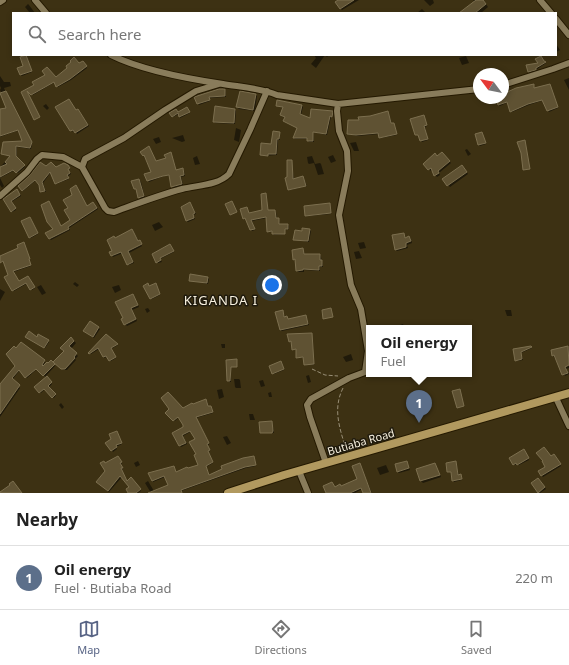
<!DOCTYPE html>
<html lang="en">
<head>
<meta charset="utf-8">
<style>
	body { margin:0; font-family:"Noto Sans",sans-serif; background:#f6f6f6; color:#222 }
	.compass { position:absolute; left:473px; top:68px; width:36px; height:36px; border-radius:50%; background:#fff; box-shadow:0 2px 6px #0003; rotate:302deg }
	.you { position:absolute; left:272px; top:285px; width:14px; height:14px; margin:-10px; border:3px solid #fff; border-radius:50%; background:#1a73e8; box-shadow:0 0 0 6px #1a73e833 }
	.badge { display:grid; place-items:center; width:26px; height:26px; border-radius:50%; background:#586485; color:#fff; font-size:13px; font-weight:700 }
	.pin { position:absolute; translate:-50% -33px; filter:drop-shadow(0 1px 2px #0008) }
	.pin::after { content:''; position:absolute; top:21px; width:14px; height:12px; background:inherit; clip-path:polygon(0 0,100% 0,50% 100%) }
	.popup { position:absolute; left:366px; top:325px; width:106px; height:52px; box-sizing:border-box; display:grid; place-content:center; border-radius:0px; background:#fff; filter:drop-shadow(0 1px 3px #0005); font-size:13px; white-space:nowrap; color:#767676 }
	.popup b { font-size:15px; color:#222 }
	.popup::after { content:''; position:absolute; left:50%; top:100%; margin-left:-8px; border:8px solid transparent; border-top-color:#fff }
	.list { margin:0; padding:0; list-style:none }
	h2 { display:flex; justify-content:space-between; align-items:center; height:52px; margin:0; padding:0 16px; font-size:17px }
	h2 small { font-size:13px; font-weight:400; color:#767676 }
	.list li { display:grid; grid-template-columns:26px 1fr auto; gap:12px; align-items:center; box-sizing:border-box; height:64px; padding:0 16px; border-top:1px solid #e0e0e0 }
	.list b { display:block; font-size:15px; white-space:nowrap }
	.list p { margin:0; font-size:13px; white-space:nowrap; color:#767676 }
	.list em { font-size:13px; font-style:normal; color:#767676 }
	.icon { flex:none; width:22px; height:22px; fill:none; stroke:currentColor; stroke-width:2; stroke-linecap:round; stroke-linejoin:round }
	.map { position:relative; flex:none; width:569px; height:493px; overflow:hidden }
	.search { position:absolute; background:#fff; box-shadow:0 2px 6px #0003; left:12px; right:12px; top:12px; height:44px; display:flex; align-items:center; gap:10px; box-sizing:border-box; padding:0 14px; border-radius:0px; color:#767676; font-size:15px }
	.sheet { height:116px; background:#fff }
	nav { display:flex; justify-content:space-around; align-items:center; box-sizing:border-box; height:56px; border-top:1px solid #e0e0e0; background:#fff; font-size:11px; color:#767676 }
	nav a { display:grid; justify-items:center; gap:2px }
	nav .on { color:#586485 }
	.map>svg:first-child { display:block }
	.shadow { fill:#0007 }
	.building { fill:#5f5233; stroke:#7c6f4f }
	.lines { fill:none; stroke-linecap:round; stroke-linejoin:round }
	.minor-casing { stroke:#241900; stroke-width:8 }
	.major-casing { stroke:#241900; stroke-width:10 }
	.path { stroke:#988e76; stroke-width:1; stroke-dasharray:4 2; stroke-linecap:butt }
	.minor { stroke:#897c5b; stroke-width:6 }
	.major { stroke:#b1995f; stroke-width:8 }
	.labels { text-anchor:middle; stroke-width:3; stroke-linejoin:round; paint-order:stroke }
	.street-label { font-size:11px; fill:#f8f1df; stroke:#1f1a0d }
	.quarter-label { font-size:13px; letter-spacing:1px; fill:#f8f1df; stroke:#1f1a0d }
</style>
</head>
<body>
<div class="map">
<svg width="569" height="493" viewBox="0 0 569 493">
	<rect width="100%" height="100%" fill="#3d3113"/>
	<path class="shadow" d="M340 0H359L342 10 340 8Z
		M424 0H433L434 3 430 6Z
		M473 0H483L488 7 481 13H460L475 2Z
		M28 4 29 5 35 13H30L25 7Z
		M422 9 426 13H417Z
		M556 44 560 50 556 52Z
		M314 55H329L327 57 325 55 316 68 311 64 316 58Z
		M466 56 469 63 462 65 459 58Z
		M27 57 32 72 22 76 21 75Z
		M83 62 87 68 71 80 58 87 55 82 33 95 27 90 56 79 68 68 79 65Z
		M545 62 546 63 536 70 537 71 530 73 529 71Z
		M0 76 4 82H10L11 86 4 88 9 100 11 101 32 144 31 149 17 147V158L25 167 18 173 15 170 0 178V167L11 156 2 154 23 141 19 130 0 137V110L7 108 0 90 1 88 0 86Z
		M569 78V90L564 80Z
		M533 85 535 89 550 85 558 108 549 112 544 100 529 105 512 112 508 102 500 106 499 105 503 98V95Z
		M225 90 226 97 209 98 210 101 199 105 198 103 196 98Z
		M256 95 257 96 255 111 239 109 237 107Z
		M46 104 49 108 47 110 43 106Z
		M277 105 302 106 303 107 301 115 311 120 332 112 333 117H331L327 135 313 132 314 142H309L308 139H295L294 138 298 128 281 115 284 108Z
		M216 107 235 110 236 111 235 124 215 123 214 121Z
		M56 108 76 111 78 110 89 126 77 134 75 131 73 132Z
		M187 109 190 113 180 118 179 114 173 117 170 113 175 110 178 113Z
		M388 112 392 124 394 125 397 135 381 138 379 134 358 136 348 134 360 121 370 117Z
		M424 117 427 126 425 127 428 140 422 142 419 135H416Z
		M236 128 241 130 239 142 234 140Z
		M279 133 280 134V140H278L277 155 263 156 261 154 272 145Z
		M482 133 486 144 480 146 479 145Z
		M183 135 185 141 182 142 172 138Z
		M159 137 161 142 156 144 153 139Z
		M356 142 359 151H354L350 143Z
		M467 149 471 154 468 156 465 150Z
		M142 152 156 162 167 159 171 153 176 171 183 169 184 171 185 176 181 177 183 185 173 188 170 176H164L149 182 146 175 152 173Z
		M442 153 451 163 439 173 440 175 437 177 432 170 431 171 424 164 437 157Z
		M333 155 336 161 331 163 328 157Z
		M197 156 200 164 195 165 193 158Z
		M312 156 315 164 320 163 321 164 324 174 318 175 314 163 309 164 308 163 307 157Z
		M291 161 294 179 303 177 307 186 290 190 289 189 288 178Z
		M69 167 70 169 68 170 71 174 68 176 69 179 56 184 51 172 43 183 46 192 41 191 39 184 36 180 23 191 19 186 46 168 56 169Z
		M464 168 468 174 450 187 448 185Z
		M0 178 4 186 2 188 0 185Z
		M139 180 141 182 145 198 141 200 137 190 135 189Z
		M17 190 21 196 11 202 16 210 12 212 4 200Z
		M266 194 268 211H275L276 212 277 219 279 220 280 225H288L289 226V229L285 230V234L274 235 273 232H269L267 218 252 221 255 230 252 231 247 219 244 218 247 208 249 214 263 211Z
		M49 202 61 227 71 221 87 207 94 204 98 209 69 228 70 230 51 240 50 239 55 229Z
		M330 204 331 214 307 216 306 215Z
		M191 205 196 214 193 215 195 219 188 222 187 221Z
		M30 219 38 234 31 238 30 237Z
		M159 222 163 227 155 231 152 225Z
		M132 230 142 246 129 253 134 263 129 265 123 253 113 257 111 252 114 251 115 239Z
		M310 230 311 231 309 242 294 239 303 233Z
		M403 234 406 238 409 237 411 239 412 243 407 245 408 248 397 251 395 249Z
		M364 242 366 248 360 249 358 243Z
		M25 244 30 260H29L31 266 13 272 19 282 29 278 35 288 32 290 28 283 14 291 4 262H1L0 257 19 249Z
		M170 245 174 252 160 259 162 262 158 263 153 254Z
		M303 249 305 255H320L321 257 323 267H320V271L304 270V272H299L297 271 296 261 294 259Z
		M359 251 362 258 356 259 354 252Z
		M208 278 209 279 208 284 191 280Z
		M75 282 79 285 77 287 73 284Z
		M41 285 46 293 42 295 37 287Z
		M119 285 121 290 115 293 112 287Z
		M157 285 160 295 152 299 149 287Z
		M0 289 5 292 0 301Z
		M134 297 139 307 132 310 137 321 127 326 125 324Z
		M148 308 150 311 147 313 145 309Z
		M505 310H511L512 316H507Z
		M283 311 285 318 287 317 288 320 306 316 309 325 282 331 280 330Z
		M90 322 100 329 94 338 86 332Z
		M403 324 405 328H395L394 327Z
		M311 334 312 335 314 365H306L304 358H299L297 357V350L293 349 292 342 290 341Z
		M106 335 118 345 111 349 116 358 111 361 107 356 105 358 104 357 99 349 91 354 90 353Z
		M27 338H37L49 342 45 348Z
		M71 338 76 343 71 349 78 356 75 359 76 360 67 370H64L55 362 65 351Z
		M221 344H225V348H222Z
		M531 347 532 348 521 353 523 360 517 361 516 360 514 350Z
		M567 347 569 349V368L566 369 569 374 565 376 553 355Z
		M351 354 353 360 346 362 343 357Z
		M236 360 237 367H231V382H229L227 361Z
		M44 361 45 362 43 366 51 362 55 366 45 377 52 384 48 388 56 395 54 398 45 389 41 393 35 387 47 378 37 369 27 378 20 370 12 380 20 388 0 417V385L17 366Z
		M282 363 284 370 274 374 273 373Z
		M309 375 311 382 308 383 306 376Z
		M234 379H239L240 380 241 388H236L235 387Z
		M263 380 265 386 261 387 259 381Z
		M222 389 224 397 219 399 217 390Z
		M271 392 272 397H269L268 393Z
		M207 401 209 407 212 408 213 413 196 418 209 445H207L210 451 208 452 213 463 206 467 210 476 254 458 256 466 246 468 181 491 182 493H151L145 483 148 481 154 491 169 486 165 477 153 482 149 474 174 467 176 473 199 465 196 439 192 431 183 436 187 444 181 447 174 433 184 428V425L179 417 175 421 167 413Z
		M61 403 64 407 62 409 59 405Z
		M249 414H253L255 420H250Z
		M272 422 274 433H262L261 432Z
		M117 432 122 444 116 447 117 449 113 452 107 443 112 439Z
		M227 436 231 443 227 445 223 437Z
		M525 452 529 460 519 465 517 464 515 465 514 464Z
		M554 455 561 466 543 477 542 476 551 457Z
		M119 458 122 463 121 464 123 469 122 470 127 482 132 480 141 491 138 493H130V487L122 477 109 492 98 482 106 471 105 464Z
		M138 461 140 465 136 467 134 463Z
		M406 462 410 470 399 473 398 472Z
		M456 463 459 476 462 477V480L454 482 452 472H448Z
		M359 464 372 493H364L362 489 355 493H327L332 483 335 488 341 487 358 479Z
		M435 464 441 477 423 483 421 481Z
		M386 465 389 472 380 475 377 468Z
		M538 479 546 489 540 493 539 492Z"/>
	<path class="building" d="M338 0H354L340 9 335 2Z
		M476 0H483L486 4 475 13H459Z
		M26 55 32 71 20 75 17 68 23 66 20 57Z
		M541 56 544 61 546 62 536 68V70L528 72 526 65 538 63 535 59Z
		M74 57 79 63 83 61 87 66 70 79 56 87 54 82 31 95 27 91 40 117 34 120 21 92 34 85 32 82 45 75 42 71 47 67 56 77 67 68 66 66 71 62 70 61Z
		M534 84V88L550 84 558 107 547 111 542 100 528 104 510 112 507 102 498 105 495 98H503V94L516 88Z
		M219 89H225V96L209 97 210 100 197 104 194 97Z
		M6 91 32 142 30 148 16 146V156L25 165 16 173 13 170 0 177V167L7 164 5 162 10 156 1 154 3 142 22 141 18 130 0 136V109L6 108 0 93Z
		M240 91 256 94 253 110 236 107Z
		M69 99 76 110 78 109 88 125 75 133 73 130 70 131 55 107Z
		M277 100 302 105 300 114 310 118 311 109 333 111 332 117 330 116 326 134 313 132V141H307V138H293L297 128 283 121 285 117 280 115 283 107 276 106Z
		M215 106 235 109 234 123 213 122Z
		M187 107 190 112 179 117 178 113 172 117 169 113 176 109 178 112Z
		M388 111 391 123H394L397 134 379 138 378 133 356 135 347 134 348 120H359L358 117 370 116Z
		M424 115 427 125 424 126 428 139 420 141 418 135H415L410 119Z
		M273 131 280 132 279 139H277L276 154H268V156L260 155 261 143 271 144Z
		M482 132 486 143 478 145 475 134Z
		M525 140 530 169 523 170 521 153 517 142Z
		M149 146 156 161 166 158 164 155 171 152 176 170 183 168 184 175 180 176 182 184 171 187 169 175 163 176 147 181 144 174 151 172 144 155 143 156 140 152Z
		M442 152 450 161 438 171 439 173 434 176 431 168 428 170 423 164 435 153 437 156Z
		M287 160H292L293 179 303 176 306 186 288 190 285 178 287 177Z
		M40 162 46 166 51 162 56 167 64 163 68 165 70 168 68 169 70 173 67 175 69 178 55 184 50 172 42 182 45 191 40 192 39 185 35 180 22 191 18 186 30 175Z
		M462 165 467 172 447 186 442 179Z
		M139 179 144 196 138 198 136 189H134L131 181Z
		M76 185 87 206 93 202 97 208 68 227 69 229 49 239 45 233 53 229 47 222 41 205 49 201 61 226 70 220 64 210 68 208 63 200 72 195 70 189Z
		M17 189 20 195 11 201 16 208 11 212 3 199Z
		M266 193 268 210H275L276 218H279V224H288V229H285V234H272V231L267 232 266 217 251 220 255 229 250 230 245 218 243 219 240 209 247 207 249 213 262 210 261 194Z
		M232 201 237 212 230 215 225 204Z
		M190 202 195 213 193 214 194 218 186 221 181 207Z
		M330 203 331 213 305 216 304 206Z
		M30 217 38 233 29 238 21 221Z
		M302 228 310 229 308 241 293 240 295 230 302 231Z
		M132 229 138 241 140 240 142 244 128 251 133 262 127 265 121 252 111 256 109 252 112 251 107 240 114 236 115 238Z
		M404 233 405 238 409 236 411 241 406 243V247L395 250 392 235Z
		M24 242 30 259H29L31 265 13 271 19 281 28 276 35 287 30 290 26 283 12 291 4 277 8 275 3 261 0 263V256L18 248 17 245Z
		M170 244 174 251 160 258 161 260 156 263 152 254Z
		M303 248 304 254H320V260H322V266H319V270L303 269V270L296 271 295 259 293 260 292 250Z
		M190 274 208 277 207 283 189 281Z
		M148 283 149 286 156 283 160 294 150 299 143 286Z
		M133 294 138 305 131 308 136 319 124 325 121 319 123 318 115 302Z
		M331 308 333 317 323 319 322 310Z
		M283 310 284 317 287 316 288 319 306 315 308 324 280 330 275 312Z
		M90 321 99 327 93 337 83 331Z
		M29 331 37 337 38 334 49 340 44 348 25 337Z
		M312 333 314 364 304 365 303 357 296 358V349L292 350 291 341 289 342 287 334Z
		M106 334 118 344 111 348 116 357 109 361 106 356 103 357 98 348 89 354 88 353Z
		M71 337 74 341 69 346 77 353 74 357 75 358 65 369H61L53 362 64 351 60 348Z
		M21 342 45 360 42 365 43 366 47 362 48 363 51 360 55 364 43 376 36 369 25 378 19 370 12 378 20 385 0 414V384L15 366 6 354 14 346 16 348Z
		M531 346 532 347 521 352 522 359 515 361 513 349Z
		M568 346 569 365 565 367 568 373 562 375 554 355 552 356 551 350Z
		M237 359V367H231L230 381H227L226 360Z
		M281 361 284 369 272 374 269 366Z
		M47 376 52 382 48 386 56 394 52 398 44 389 39 393 34 387Z
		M460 389 464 406 457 408 452 391Z
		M168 392 183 408 192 403 193 404 206 399 208 406H211L213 412 196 417 209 443 207 444 210 450 208 451 213 462 206 466 209 475 222 469 221 466 243 458 254 456 256 465 245 467 181 490 182 493H148L168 485 164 476 152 481 148 473 174 466 176 472 187 467 188 468 198 465 194 455 196 454 189 442 195 439 190 431 182 435 186 443 179 446 172 433 183 427V425L178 417 173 421 165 413 169 409 161 398Z
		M272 421 273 431 272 433H260L259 422Z
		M117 431 122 443 116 445 117 447 111 451 105 443 111 439 109 434Z
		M544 447 551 456 554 454 561 464 541 476 538 471 545 467 542 461H543L536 453Z
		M524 449 529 458 517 465 516 463 513 465 509 458Z
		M118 456 122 462 120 463 123 468H121L127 481 131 477 141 489 136 493H128L126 489 129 487 120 476 108 491 96 482 105 471 100 463 104 461 105 463Z
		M407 461 409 468 397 472 395 464Z
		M456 461 458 475 461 474 462 479 452 481 451 472H447L446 463Z
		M360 463 371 493H363L361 488 350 493H326L323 486 332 482 335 487 340 484 341 486 357 479 352 466Z
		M435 463 440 475 420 481 416 469Z
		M538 478 545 487 538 493 531 483Z
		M13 481 22 493H0V492L10 485 9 484Z"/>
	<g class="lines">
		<g class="minor-casing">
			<path id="minor" d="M35 0 46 13
				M540 0 551 13
				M0 2 3 0
				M556 19 569 35
				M111 55C141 70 189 79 223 84 241 87 260 88 277 95L338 104 479 89
				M219 84 196 91 165 110 124 138 85 159 82 167 105 208 108 211 114 212C136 204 159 195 182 189 197 185 217 186 229 174L250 130 267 91
				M503 85 553 69 569 63
				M0 196 27 172 37 159 42 155 63 157 82 167
				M556 398 569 426
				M326 463 310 417 307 405 311 399 349 378 365 372 368 351 361 309 351 285 339 215 348 171 347 151 339 131 337 111 338 104
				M299 471 308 493"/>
		</g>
		<g class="major-casing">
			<path id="major" d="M228 493 284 475 569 393"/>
		</g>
		<path class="path" d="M312 369 325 375 338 376
			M343 388C333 408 339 426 345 446L349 449"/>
		<use href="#minor" class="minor"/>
		<use href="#major" class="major"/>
	</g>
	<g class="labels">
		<g class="street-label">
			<text transform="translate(361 442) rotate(-16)" y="4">Butiaba Road</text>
		</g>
		<g class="quarter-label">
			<text x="221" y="305">KIGANDA I</text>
		</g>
	</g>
</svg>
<svg class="compass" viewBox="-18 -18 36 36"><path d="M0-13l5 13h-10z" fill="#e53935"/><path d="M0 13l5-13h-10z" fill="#767676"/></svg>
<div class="you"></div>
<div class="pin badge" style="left:419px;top:423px;background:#5c6f8a">1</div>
<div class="popup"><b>Oil energy</b>Fuel</div>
<div class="search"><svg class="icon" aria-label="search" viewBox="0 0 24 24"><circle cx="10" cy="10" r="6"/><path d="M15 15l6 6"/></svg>Search here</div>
</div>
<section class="sheet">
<h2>Nearby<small></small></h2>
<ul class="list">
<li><span class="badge" style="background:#5c6f8a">1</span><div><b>Oil energy</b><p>Fuel · Butiaba Road</p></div><em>220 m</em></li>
</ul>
</section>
<nav>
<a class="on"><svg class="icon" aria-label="map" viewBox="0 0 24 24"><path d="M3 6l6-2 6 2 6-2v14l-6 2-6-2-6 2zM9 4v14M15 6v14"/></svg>Map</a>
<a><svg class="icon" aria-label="directions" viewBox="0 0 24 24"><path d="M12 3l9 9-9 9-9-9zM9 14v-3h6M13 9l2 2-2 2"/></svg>Directions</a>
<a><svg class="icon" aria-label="saved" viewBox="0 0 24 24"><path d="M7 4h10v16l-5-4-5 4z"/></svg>Saved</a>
</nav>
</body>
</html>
